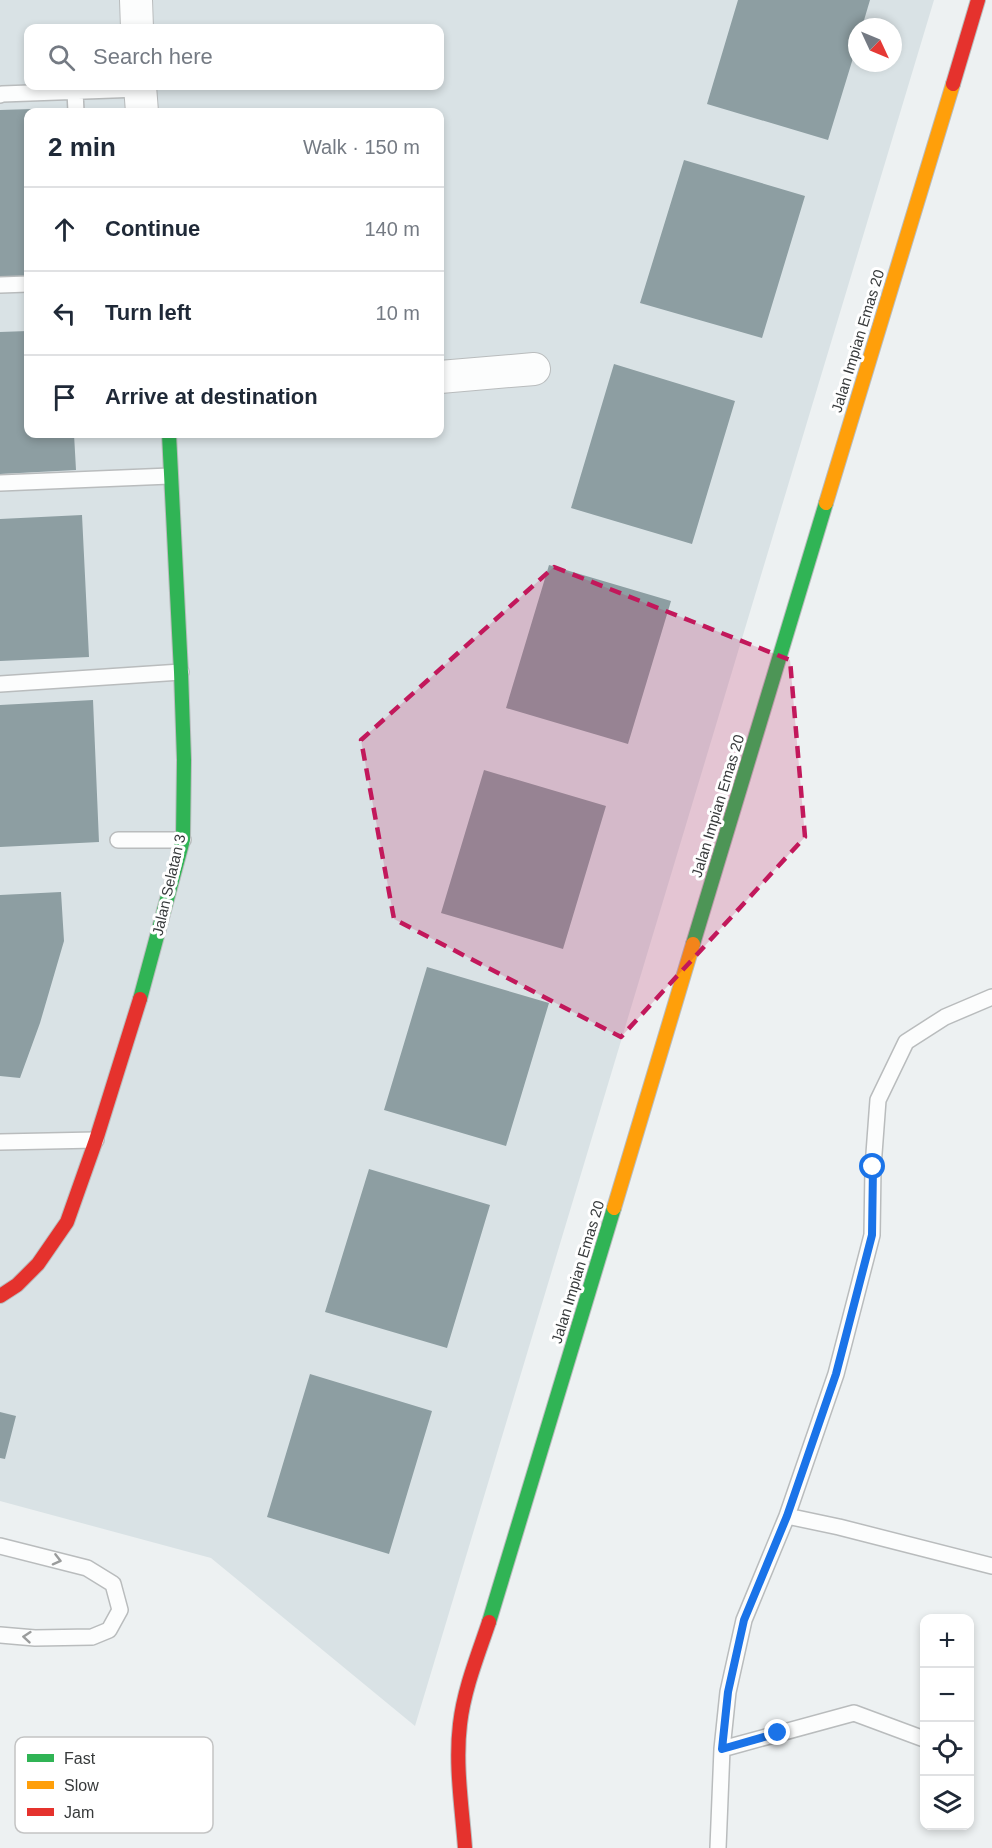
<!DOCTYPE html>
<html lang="en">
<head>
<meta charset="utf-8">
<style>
	body { margin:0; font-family:Arial,sans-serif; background:#f6f6f7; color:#1f2937 }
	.controls { position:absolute; right:18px; bottom:18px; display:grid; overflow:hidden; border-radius:12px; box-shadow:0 3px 9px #0003 }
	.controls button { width:54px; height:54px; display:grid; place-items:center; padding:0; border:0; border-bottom:2px solid #e0e1e3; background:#fff; color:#1f2937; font:30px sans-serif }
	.compass { position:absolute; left:848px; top:18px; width:54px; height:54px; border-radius:50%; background:#fff; box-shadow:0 3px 9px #0003; rotate:134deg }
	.stop { position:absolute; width:18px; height:18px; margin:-14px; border:4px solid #1a73e8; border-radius:50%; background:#fff }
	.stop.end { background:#1a73e8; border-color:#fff; box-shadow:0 2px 6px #0008 }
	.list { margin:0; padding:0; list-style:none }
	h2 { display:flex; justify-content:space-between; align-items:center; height:78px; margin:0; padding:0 24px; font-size:26px }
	h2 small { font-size:20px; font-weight:400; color:#747a83 }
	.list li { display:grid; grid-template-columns:39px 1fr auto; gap:18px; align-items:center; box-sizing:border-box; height:84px; padding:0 24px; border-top:2px solid #e0e1e3 }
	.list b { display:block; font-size:22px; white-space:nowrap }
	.list em { font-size:20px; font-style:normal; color:#747a83 }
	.icon { flex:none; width:33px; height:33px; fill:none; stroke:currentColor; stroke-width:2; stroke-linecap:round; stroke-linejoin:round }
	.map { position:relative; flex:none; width:992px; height:1848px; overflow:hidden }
	.search { position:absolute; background:#fff; box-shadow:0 3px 9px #0003; left:24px; top:24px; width:420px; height:66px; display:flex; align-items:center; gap:15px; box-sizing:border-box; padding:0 21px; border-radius:12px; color:#747a83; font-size:22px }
	.panel { position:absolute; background:#fff; box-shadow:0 3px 9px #0003; left:24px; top:108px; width:420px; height:330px; border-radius:12px }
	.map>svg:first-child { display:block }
	.built { fill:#d9e2e5; fill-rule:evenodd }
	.building { fill:#8d9ea2 }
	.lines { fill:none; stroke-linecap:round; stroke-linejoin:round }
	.lane-casing { stroke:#b9bcbd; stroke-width:18 }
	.street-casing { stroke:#b9bcbd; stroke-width:34 }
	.fast-casing { stroke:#b9bcbd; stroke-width:16 }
	.slow-casing { stroke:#b9bcbd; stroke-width:16 }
	.jam-casing { stroke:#b9bcbd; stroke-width:16 }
	.lane { stroke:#fcfdfd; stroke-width:15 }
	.street { stroke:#fcfdfd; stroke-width:32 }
	.fast { stroke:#30b455; stroke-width:14 }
	.slow { stroke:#ff9f0a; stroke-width:14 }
	.jam { stroke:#e5322d; stroke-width:14 }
	.oneway { stroke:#9a9c9c }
	.route { stroke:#1a73e8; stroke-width:8 }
	.marked { fill:#c2185b; fill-opacity:0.2; stroke:#c2185b; stroke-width:4.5; stroke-dasharray:12 8; stroke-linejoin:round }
	.labels { text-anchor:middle; stroke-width:6; stroke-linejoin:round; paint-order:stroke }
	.street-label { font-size:15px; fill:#373a3b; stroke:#fff }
	.key { fill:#fff; stroke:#c3c4c4; stroke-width:1.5 }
	.key-label { font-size:16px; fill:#373a3b }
</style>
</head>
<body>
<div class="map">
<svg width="992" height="1848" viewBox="0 0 992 1848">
	<rect width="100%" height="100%" fill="#edf1f2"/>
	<path class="built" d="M0 0H934L415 1726 211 1558 0 1501ZM857 27H893V63H857ZM28 28H440V86H28ZM28 112H440V434H28Z"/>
	<path class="building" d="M738 0H870L862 27H857V45L828 140 707 104Z
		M65 108V112H28V282L0 283V110Z
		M684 160 805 196 762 338 640 303Z
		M28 331V434H74L76 470 0 474V332Z
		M614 364 735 401 692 544 571 508Z
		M82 515 89 657 0 661V519Z
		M549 565 671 601 628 744 506 708Z
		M93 700 99 842 0 847V705Z
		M484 770 606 806 563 949 441 913Z
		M61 892 64 941 40 1023 20 1078 0 1076V895Z
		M427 967 549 1003 506 1146 384 1110Z
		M369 1169 490 1205 447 1348 325 1312Z
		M310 1374 432 1411 389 1554 267 1517Z
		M0 1412 16 1416 5 1459 0 1458Z"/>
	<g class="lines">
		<g class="lane-casing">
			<path id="lane" d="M75 91 76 112
				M0 95 2 94 140 89
				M0 285 28 284
				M0 483 170 476
				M0 684 181 672
				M118 840H183
				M0 1142 96 1140
				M787 1516 836 1374 872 1235 873 1167 878 1100 906 1042 945 1017 992 997
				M0 1546 87 1568 113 1584 120 1610 109 1630 92 1637 35 1638 0 1635
				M722 1749 854 1713 924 1739
				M718 1848 722 1749 728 1692 744 1620 787 1516 839 1527 992 1566"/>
		</g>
		<g class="street-casing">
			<path id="street" d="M136 0 137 28
				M140 86 142 112
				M440 377 534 369"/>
		</g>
		<g class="fast-casing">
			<path id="fast" d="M693 944 826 503
				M140 999 183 840 184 760 181 672 169 434
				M489 1622 614 1208"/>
		</g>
		<g class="slow-casing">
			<path id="slow" d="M826 503 953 84
				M614 1208 693 944"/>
		</g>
		<g class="jam-casing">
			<path id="jam" d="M953 84 978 0
				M0 1296 17 1285 38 1264 67 1222 96 1140 140 999
				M465 1848C462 1807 455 1765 460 1724 464 1689 478 1655 489 1622"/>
		</g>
		<use href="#lane" class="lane"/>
		<use href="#street" class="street"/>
		<use href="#fast" class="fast"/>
		<use href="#slow" class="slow"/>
		<use href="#jam" class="jam"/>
	</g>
	<defs><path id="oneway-chevron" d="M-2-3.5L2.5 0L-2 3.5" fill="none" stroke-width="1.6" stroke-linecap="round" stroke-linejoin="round" transform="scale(1.5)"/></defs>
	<g class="oneway">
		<use href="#oneway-chevron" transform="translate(57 1560) rotate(14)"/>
		<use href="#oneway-chevron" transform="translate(27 1637) rotate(-175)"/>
	</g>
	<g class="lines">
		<path class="route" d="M778 1733 722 1749 728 1692 744 1620 787 1516 836 1374 872 1235 873 1167"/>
	</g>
	<path class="marked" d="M554 567 790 660 805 837 621 1037 394 919 361 740Z"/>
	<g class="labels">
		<g class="street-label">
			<text transform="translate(858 341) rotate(-73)" y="5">Jalan Impian Emas 20</text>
			<text transform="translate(718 806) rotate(-73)" y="5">Jalan Impian Emas 20</text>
			<text transform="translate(169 885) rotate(-77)" y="5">Jalan Selatan 3</text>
			<text transform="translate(578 1272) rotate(-73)" y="5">Jalan Impian Emas 20</text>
		</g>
	</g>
	<rect x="15" y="1737" width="198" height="96" rx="9" class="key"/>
	<rect x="27" y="1754" width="27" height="8" fill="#30b455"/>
	<rect x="27" y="1781" width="27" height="8" fill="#ff9f0a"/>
	<rect x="27" y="1808" width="27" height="8" fill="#e5322d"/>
	<g class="key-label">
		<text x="64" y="1764">Fast</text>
		<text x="64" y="1791">Slow</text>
		<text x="64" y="1818">Jam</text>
	</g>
</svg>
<div class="controls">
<button>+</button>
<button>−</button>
<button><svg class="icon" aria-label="locate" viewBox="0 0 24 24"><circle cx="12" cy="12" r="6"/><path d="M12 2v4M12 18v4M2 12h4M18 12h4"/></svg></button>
<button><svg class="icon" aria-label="layers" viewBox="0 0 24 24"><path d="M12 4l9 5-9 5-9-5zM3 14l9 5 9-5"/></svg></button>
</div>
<svg class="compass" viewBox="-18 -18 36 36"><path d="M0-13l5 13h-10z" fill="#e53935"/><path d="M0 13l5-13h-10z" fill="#747a83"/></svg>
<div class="stop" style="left:873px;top:1167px"></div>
<div class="stop end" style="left:778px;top:1733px"></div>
<div class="search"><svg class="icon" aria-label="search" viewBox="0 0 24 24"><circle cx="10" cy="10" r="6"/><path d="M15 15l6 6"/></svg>Search here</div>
<section class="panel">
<h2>2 min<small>Walk · 150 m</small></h2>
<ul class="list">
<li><svg class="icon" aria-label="ahead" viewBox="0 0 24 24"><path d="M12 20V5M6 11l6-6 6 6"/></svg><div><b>Continue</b></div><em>140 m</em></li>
<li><svg class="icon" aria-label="left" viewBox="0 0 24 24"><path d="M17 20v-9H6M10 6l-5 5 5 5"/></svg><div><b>Turn left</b></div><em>10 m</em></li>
<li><svg class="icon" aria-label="arrive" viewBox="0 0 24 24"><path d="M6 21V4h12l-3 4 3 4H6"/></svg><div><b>Arrive at destination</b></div></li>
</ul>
</section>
</div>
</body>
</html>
